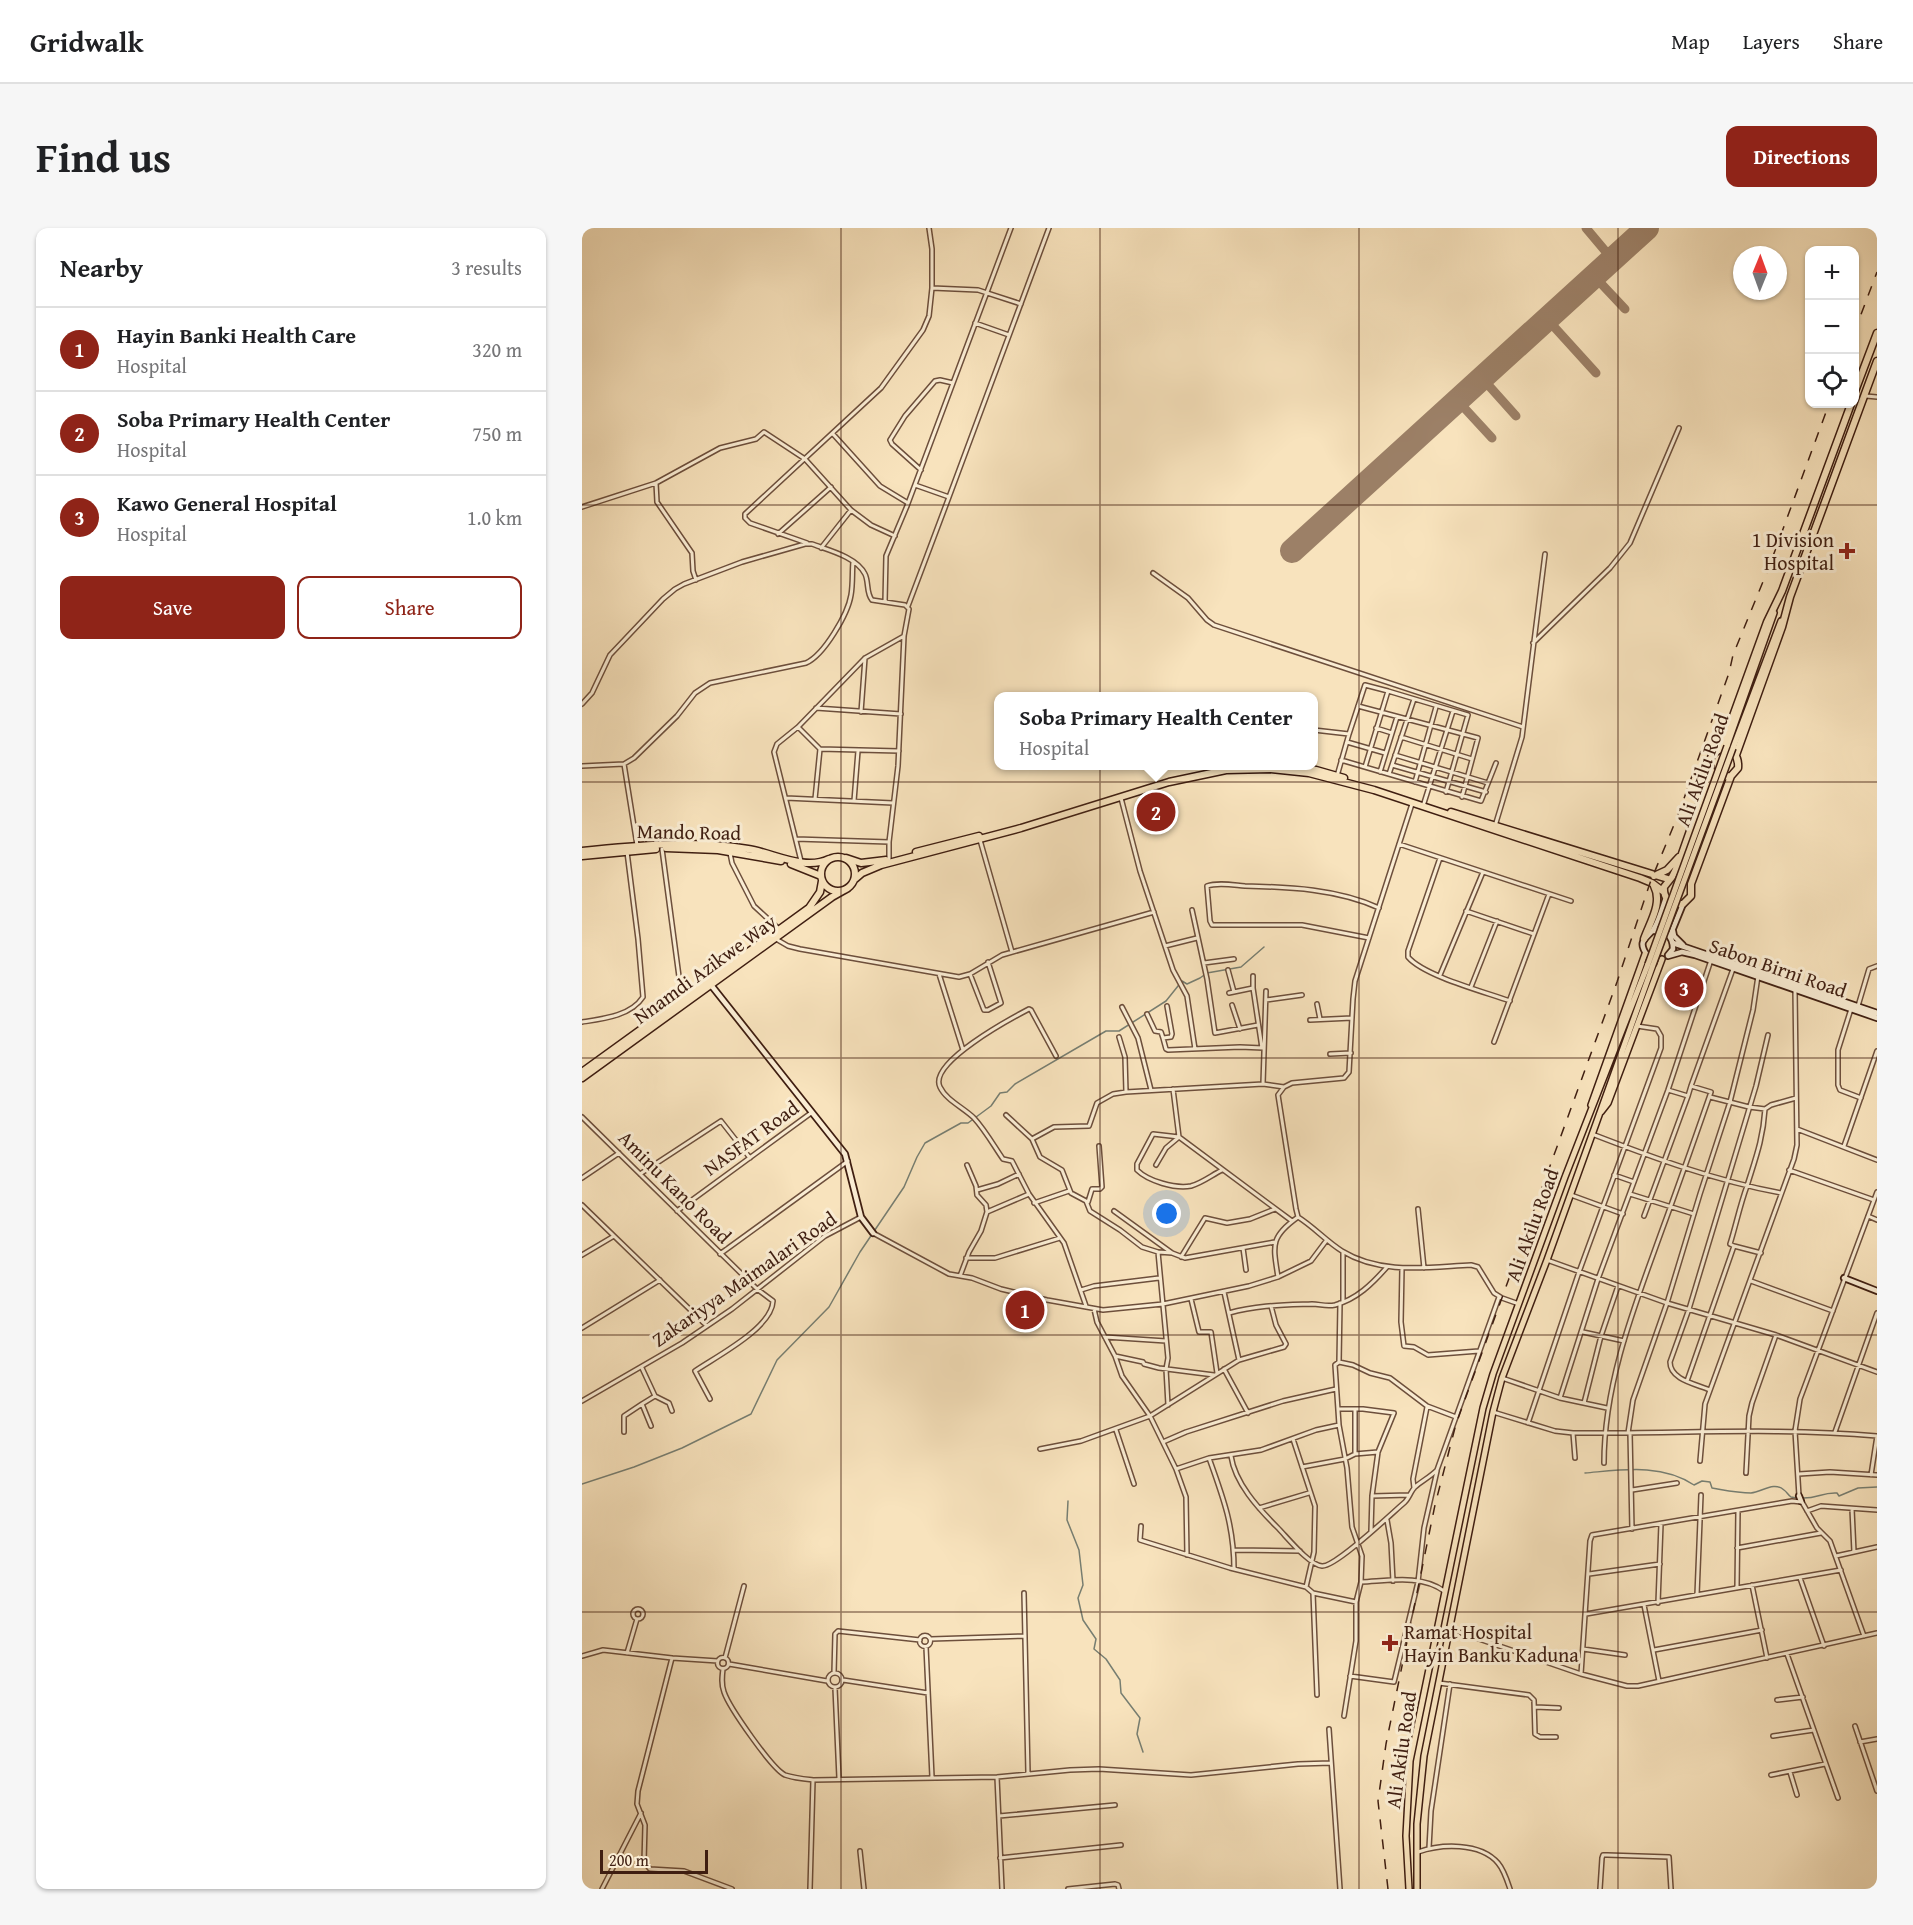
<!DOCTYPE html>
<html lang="en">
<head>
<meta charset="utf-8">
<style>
	body { margin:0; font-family:"Gentium Book Plus",serif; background:#f6f6f6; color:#202124 }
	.controls { position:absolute; right:18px; top:18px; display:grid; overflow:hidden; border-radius:12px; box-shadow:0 2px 4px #0004 }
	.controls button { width:54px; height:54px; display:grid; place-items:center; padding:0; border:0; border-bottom:2px solid #e0e0e0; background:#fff; color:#202124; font:30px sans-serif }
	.compass { position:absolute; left:1151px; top:18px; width:54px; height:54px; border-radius:50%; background:#fff; box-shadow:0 2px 4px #0004; rotate:1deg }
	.scale { position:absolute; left:18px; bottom:15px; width:108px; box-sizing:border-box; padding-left:6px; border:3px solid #3f1e11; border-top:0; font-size:16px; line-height:21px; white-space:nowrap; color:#3f1e11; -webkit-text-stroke:4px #faedd4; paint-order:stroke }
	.you { position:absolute; left:585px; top:986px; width:21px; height:21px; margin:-15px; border:4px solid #fff; border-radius:50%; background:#1a73e8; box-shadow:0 0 0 9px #1a73e833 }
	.badge { display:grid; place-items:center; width:39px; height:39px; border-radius:50%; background:#8f2418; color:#fff; font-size:20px; font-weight:700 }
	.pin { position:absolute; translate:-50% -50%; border:3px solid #fff; box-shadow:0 2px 6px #0006 }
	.popup { position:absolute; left:412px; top:464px; width:324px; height:78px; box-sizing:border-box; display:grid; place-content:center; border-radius:12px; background:#fff; filter:drop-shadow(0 2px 4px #0005); font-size:20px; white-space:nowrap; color:#757577 }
	.popup b { font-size:22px; color:#202124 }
	.popup::after { content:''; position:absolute; left:50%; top:100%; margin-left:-12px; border:12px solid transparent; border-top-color:#fff }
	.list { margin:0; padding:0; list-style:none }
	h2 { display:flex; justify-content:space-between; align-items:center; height:78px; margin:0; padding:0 24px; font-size:26px }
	h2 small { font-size:20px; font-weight:400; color:#757577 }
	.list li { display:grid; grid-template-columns:39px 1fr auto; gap:18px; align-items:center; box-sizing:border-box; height:84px; padding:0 24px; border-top:2px solid #e0e0e0 }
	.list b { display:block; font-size:22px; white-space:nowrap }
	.list p { margin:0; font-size:20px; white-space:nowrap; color:#757577 }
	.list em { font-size:20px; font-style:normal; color:#757577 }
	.actions { display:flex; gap:12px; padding:18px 24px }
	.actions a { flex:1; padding:14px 0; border:2px solid #8f2418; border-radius:12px; text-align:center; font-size:21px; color:#8f2418 }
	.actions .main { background:#8f2418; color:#fff }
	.icon { flex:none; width:33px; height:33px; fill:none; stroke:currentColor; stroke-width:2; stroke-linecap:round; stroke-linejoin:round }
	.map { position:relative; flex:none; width:1295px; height:1661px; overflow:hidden; border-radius:12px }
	header { display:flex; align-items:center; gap:36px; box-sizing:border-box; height:84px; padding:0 30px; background:#fff; border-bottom:2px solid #e0e0e0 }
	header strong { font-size:28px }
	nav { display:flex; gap:33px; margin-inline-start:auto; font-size:21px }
	.intro { display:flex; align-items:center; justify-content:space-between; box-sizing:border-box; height:144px; padding:0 36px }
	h1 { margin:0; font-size:42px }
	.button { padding:15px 27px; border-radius:12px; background:#8f2418; color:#fff; font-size:21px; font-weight:700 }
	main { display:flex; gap:36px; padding:0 36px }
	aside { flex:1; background:#fff; border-radius:12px; box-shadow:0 2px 4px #0004 }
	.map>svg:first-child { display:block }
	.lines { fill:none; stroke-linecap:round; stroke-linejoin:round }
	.stream { stroke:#777e71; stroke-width:1.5 }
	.taxiway { stroke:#9c8067; stroke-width:9 }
	.runway { stroke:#9c8067; stroke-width:24 }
	.street-casing { stroke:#6d4f3c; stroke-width:6 }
	.secondary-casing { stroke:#3f1e11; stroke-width:8 }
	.primary-casing { stroke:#3f1e11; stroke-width:8 }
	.highway-casing { stroke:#3f1e11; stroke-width:9 }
	.street { stroke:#faedd4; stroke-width:3 }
	.secondary { stroke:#faedd4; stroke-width:4.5 }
	.primary { stroke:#f8e3bd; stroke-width:5 }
	.highway { stroke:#f8e3bd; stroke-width:6 }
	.rail { stroke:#3f1e11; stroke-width:1.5; stroke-dasharray:10 10; stroke-linecap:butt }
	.primary-bridge-casing { stroke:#3f1e11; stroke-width:8; stroke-linecap:butt }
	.primary-bridge { stroke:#f8e3bd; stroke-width:5 }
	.grid { fill:none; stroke:#3f1e11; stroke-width:1.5; stroke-opacity:0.55 }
	.poi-dot { fill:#8f2418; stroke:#faedd4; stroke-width:2 }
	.labels { text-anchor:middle; stroke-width:6; stroke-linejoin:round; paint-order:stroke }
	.poi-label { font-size:20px; fill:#3f1e11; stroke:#faedd4; text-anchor:end }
	.street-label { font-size:20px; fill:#3f1e11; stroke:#faedd4 }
</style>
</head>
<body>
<header>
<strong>Gridwalk</strong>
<nav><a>Map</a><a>Layers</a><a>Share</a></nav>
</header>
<div class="intro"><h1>Find us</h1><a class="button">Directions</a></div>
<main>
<aside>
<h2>Nearby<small>3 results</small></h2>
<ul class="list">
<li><span class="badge">1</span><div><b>Hayin Banki Health Care</b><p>Hospital</p></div><em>320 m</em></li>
<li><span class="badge">2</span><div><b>Soba Primary Health Center</b><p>Hospital</p></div><em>750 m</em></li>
<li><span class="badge">3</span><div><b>Kawo General Hospital</b><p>Hospital</p></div><em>1.0 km</em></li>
</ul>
<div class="actions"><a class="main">Save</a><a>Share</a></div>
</aside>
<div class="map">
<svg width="1295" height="1661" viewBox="0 0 1295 1661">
	<rect width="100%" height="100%" fill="#f8e3bd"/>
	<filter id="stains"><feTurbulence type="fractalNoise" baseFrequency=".00333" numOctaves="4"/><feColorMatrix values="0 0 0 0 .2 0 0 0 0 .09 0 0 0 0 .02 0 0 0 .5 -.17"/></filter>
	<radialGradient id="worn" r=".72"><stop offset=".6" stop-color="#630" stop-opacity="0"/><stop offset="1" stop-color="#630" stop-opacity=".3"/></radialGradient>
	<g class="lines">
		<path class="stream" d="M1003 1245C1039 1242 1079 1235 1112 1257L1120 1253 1128 1254 1130 1260C1142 1262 1156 1265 1169 1265 1180 1264 1192 1253 1202 1262 1205 1264 1206 1267 1209 1269L1215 1270
			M0 1256 52 1239 100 1220 169 1186 195 1132 247 1079 278 1024 322 959 335 929 343 915 379 895H386L409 878 418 865 425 864 433 856 524 803H537L584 773 600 753 605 756 618 750 625 745 659 739 682 719
			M1219 1270C1235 1271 1240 1264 1255 1265L1257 1268 1276 1260 1295 1259
			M486 1273 485 1292 497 1322 501 1357 496 1370 501 1392 514 1411 512 1421 524 1431 538 1452 539 1465 558 1490 555 1506 561 1524"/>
		<path class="taxiway" d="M1004 0 1030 31
			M1057 0 1061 4
			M1012 48 1043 81
			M965 91 1014 145
			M900 150 934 188
			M875 172 910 210"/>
		<path class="runway" d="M710 323 1065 0"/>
		<g class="street-casing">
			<path id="street" d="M350 60 396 62 439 76
				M393 95 427 107
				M1284 168 1295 169
				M251 206 298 258 326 275
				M339 242 310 216 308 212 323 188 353 153 358 152 371 155
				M74 255 75 274 110 325 111 343 114 352
				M367 269 467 0
				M0 279 74 255 138 220 174 211 182 204 223 231 269 282 289 297 313 308
				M196 306 249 259
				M225 315 168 295 163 290V286L299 160 341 102 347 88 350 60V21L347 0
				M239 320 269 282
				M571 345 606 370 625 392 632 397 941 499
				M303 374 304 328 325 278 429 0
				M326 378 367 269 333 257
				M951 415 1028 340 1048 315 1097 200
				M0 476 10 465 28 427 81 371 93 361 102 356 160 334 223 316H230C246 322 275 329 283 346 287 354 284 365 290 372L323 377 327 381 322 408 316 538 307 614V631
				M776 478 896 510 880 569
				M234 480 319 486
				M279 484 283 430
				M216 499 238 521 317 523
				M794 500 810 505
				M732 502 767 506 755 548
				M767 506 783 457 806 463
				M819 509 890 531
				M765 514 803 525
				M813 527 906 555
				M759 532 899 573 914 535
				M42 536 55 617
				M810 537 832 471
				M0 538 42 536 52 530 95 488 113 465 128 455 224 435C242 427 266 386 269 367 271 356 270 344 271 334
				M637 538V540
				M783 539 806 463 886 487 864 564
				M798 544 815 489
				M807 546 810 537 904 564
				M833 554 854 479
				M204 570 311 575
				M539 570 558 643 591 742 605 768 613 821
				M233 571 238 521
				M272 573 276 523
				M842 575 871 483
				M830 576 773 753 771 771 767 844 762 850 710 855 702 859 696 867 714 981 716 989C732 999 744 1013 760 1023 799 1047 846 1039 889 1037L896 1039 912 1065 920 1070 937 1076
				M913 598 940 509 963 326
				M214 611 307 614
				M398 612 430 724
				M817 616 989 673
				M80 621 100 771
				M148 625 150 635 172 678 197 701
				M858 630 826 723V729C842 748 903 764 928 773
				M219 633 192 524 195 516 216 499 283 430 322 408
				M610 682 625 751 633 805 676 797
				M884 683 952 706
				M787 710 720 697H630L628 693 625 658C636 654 651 657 663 658 707 659 756 661 797 680
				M194 711 206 718 218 721 377 749 388 746 420 727 572 684
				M583 718 615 710
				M622 735 652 731
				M646 742 652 764
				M357 746 381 822
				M388 746 402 782H406L419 775 406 734
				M858 747 901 644
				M671 748V760
				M889 759 915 693
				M647 765 671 760 680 820
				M684 772 720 767
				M735 776 738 791
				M650 777 658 801
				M585 778 590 806 589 809 581 810 584 821 586 822 658 819 681 820
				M1276 778 1287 741 1295 738
				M540 779 556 810 569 862
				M1269 781 1256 822V857L1258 862 1279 870
				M565 786 573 803 579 804 581 810
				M728 792 770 790
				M0 794C20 791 49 788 61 769L56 711 45 624
				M537 809 543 829 544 864
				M912 814 967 666
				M748 826 769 825
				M474 828 449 782 447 781C428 791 346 835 358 859 364 872 382 880 392 890 403 902 412 918 421 931L430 933 447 966 482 1015 504 1078
				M681 856 684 763
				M1109 858 1151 741
				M1128 869 1167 879 1183 881 1189 877 1214 870
				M424 887 450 911 458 929 480 942 489 965 504 973 508 983 538 1002 560 1019 576 1024 590 1025
				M0 889 175 1061 191 1073C190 1100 135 1128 113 1143L128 1171
				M1215 901 1295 932
				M1010 906C1072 930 1134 953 1199 965
				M450 911 472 899 507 898 515 875 531 866 544 864 681 856 702 859
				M1262 918 1295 823
				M574 937 584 920 597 909 591 861
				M640 942C630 947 620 955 609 958 593 961 566 953 555 942V936L571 906 597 909 710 993
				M1207 942 1292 972
				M58 946 139 893 168 930
				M1032 947 1052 954
				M0 950 37 925
				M395 962 416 956 437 946
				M1048 966 1112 986
				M989 967 1041 986
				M506 974 510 961H518L520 959 517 918
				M452 975 487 963
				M0 977 125 1098
				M836 981 842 1040
				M95 983 229 885
				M532 983 590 1025 603 1030 693 1014
				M405 984 447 966
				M1062 988 1106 868
				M1286 988 1295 992
				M291 1005 367 1046 390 1050 419 1061 465 1072 521 1082 581 1076 667 1058 696 1049 729 1033 744 1013
				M1152 1018 1148 1016C1154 997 1158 977 1165 958 1174 929 1181 911 1183 881
				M661 1020 664 1042
				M576 1024 586 1130 584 1141 586 1177
				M138 1026 266 933
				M0 1027 32 1008
				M599 1029 623 990 645 995 668 991 693 981
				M384 1030H413L478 1010
				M965 1032 1085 1075 1194 1107 1295 1144
				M820 1040 819 1094 822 1118 832 1119 846 1127 897 1123
				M378 1048 387 1024 399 1003 405 984 404 977 395 967 394 958 385 937
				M696 1049C691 1017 688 1009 716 989
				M1169 1053 1251 1083
				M499 1062 512 1058 577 1050
				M642 1064 657 1132
				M609 1071 617 1104H629L635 1145
				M761 1073V1024
				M758 1075 757 1134 753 1137 757 1197 765 1240 770 1299 780 1328 779 1354 774 1374V1413L762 1488
				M512 1081 515 1094 533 1128 540 1148 568 1188 594 1241 604 1269 605 1327
				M647 1085C675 1077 702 1077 730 1076 738 1076 744 1079 753 1077 775 1071 790 1056 805 1039
				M0 1100 78 1052
				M1001 1104 1042 1113
				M523 1109 584 1113
				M533 1128 561 1134 562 1136 577 1140 632 1147
				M757 1134 771 1137 788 1145 808 1150 845 1178 874 1189
				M642 1141 666 1185
				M920 1150 978 1170 1025 1180
				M1105 1153 1152 1018 1179 1025
				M1128 1162C1114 1156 1088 1152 1088 1134L1107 1081 1174 858 1186 807
				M73 1168 87 1175 90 1183
				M978 1170 1016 1051 1086 862 1129 732
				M0 1173 100 1115 150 1081 243 1008 279 989
				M1002 1175 1019 1108 1036 1058
				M60 1176 73 1168 60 1140
				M756 1181H781L812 1185 796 1224 790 1268 789 1303
				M773 1181V1226
				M911 1184 973 1203 991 1205C1092 1206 1194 1199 1295 1208
				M946 1195 997 1044 1079 820V808L1075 801 1055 798
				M534 1202 552 1256
				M42 1204V1188L60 1176 69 1198
				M1253 1204 1295 1085
				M991 1205 993 1230
				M1046 1205 1051 1172 1085 1075 1118 966 1148 874 1171 782 1176 748
				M1048 1205 1050 1301
				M711 1211 733 1278 732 1324 724 1359
				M581 1214 604 1204 701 1173 754 1161
				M458 1221 499 1213 568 1188 657 1132 702 1119 704 1116 694 1097 689 1078
				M649 1228C653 1255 676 1280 695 1299 705 1309 727 1337 740 1338 754 1339 810 1285 823 1274 827 1270 829 1263 833 1259 840 1253 848 1249 855 1242L917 1069
				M627 1230C641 1269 652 1298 652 1341
				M1118 1233 1123 1176 1212 931 1215 917 1213 762
				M1022 1235C1022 1154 1053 1077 1080 1002 1097 956 1113 910 1129 864L1109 858 1106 868 1086 862
				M720 1239 763 1231 773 1226 796 1224
				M594 1241 627 1230 679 1222 734 1202 757 1197
				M1164 1245 1167 1188 1170 1175 1194 1107
				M1217 1246 1248 1244 1295 1247
				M1289 1247 1295 1208
				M832 1260 831 1251 845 1179
				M1050 1262 1095 1255
				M790 1268 827 1267
				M1217 1268 1213 1203 1218 1171 1295 964
				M1220 1274 1235 1300 1248 1313 1282 1408
				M677 1280 727 1265
				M1270 1281 1272 1324
				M1225 1283 1239 1278 1295 1282
				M805 1292 809 1315 811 1353
				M559 1298 558 1312 648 1340 724 1359 731 1365 774 1374
				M1155 1320 1239 1305
				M652 1322 718 1323
				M1254 1328 1295 1319
				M1007 1346 1078 1336
				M1218 1350 1242 1418
				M779 1354C805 1353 840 1346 862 1363
				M1170 1357 1185 1430
				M1155 1360 1156 1283
				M442 1365 446 1545
				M731 1365 735 1467
				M1115 1367 1119 1267
				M1076 1375 1079 1296
				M1062 1377 1077 1453
				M51 1386a5 5 0 1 1 10 0a5 5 0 1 1-10 0Z
				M1004 1386 1259 1342
				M868 1401 999 1446 1045 1458H1056L1295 1405
				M337.5 1413a5.5 5.5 0 1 1 11 0a5.5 5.5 0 1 1-11 0Z
				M349 1411 443 1408
				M344 1419 350 1549
				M1001 1421 1043 1427
				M1072 1422 1180 1402
				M45 1425 55 1391
				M1205 1426 1256 1570
				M0 1428 21 1422 90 1430 136 1433
				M135.5 1435a5.5 5.5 0 1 1 11 0a5.5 5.5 0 1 1-11 0Z
				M90 1430 56 1563 55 1576 63 1597 62 1634 68 1641 102 1643 150 1661
				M143 1430 162 1358
				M147 1436 245 1453
				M141 1441C140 1449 139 1456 142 1464 147 1479 190 1541 203 1547 212 1550 222 1551 231 1552L415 1549 488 1542 517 1541 609 1547 716 1536 749 1535
				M246 1452a7 7 0 1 1 14 0a7 7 0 1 1-14 0Z
				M252 1445 253 1406 256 1403 338 1412
				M999 1446 1008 1313 1010 1307 1210 1273 1219 1274
				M768 1448 812 1454 836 1354 842 1300 855 1243
				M261 1452 346 1465
				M857 1455 947 1467 952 1472 953 1506 958 1509H974
				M253 1460 257 1550
				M1195 1472 1221 1469
				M953 1479 977 1480
				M1273 1498 1295 1563
				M747 1501 758 1661
				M1191 1508 1232 1502
				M1278 1514 1295 1511
				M1208 1544 1215 1567
				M1189 1547 1243 1536
				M415 1549 420 1661
				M417 1588 533 1577
				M847 1620 849 1583 868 1456
				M278 1623 282 1661
				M836 1624C859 1616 898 1614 916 1635 922 1642 925 1652 928 1661
				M418 1630 539 1617
				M20 1661 59 1585
				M228 1661 231 1552
				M486 1661 533 1656 536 1657 537 1661
				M1018 1661 1020 1630 1021 1627H1025L1087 1629 1089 1661"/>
		</g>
		<g class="secondary-casing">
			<path id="secondary" d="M1071 703C1083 701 1091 708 1091 721L1086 727
				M1091 703 1092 708 1101 717
				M1088 708 1101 676
				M1091 715 1295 785
				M1065 727C1056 714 1062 712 1070 703 1076 697 1081 677 1084 670
				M1086 728 1100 724 1113 727 1295 790
				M129 757 263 926 279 989 291 1005
				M1262 1050 1295 1063
				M1217 1268 1219 1273"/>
		</g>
		<g class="primary-casing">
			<path id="primary" d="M1145 518 1192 385
				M1151 520 1199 393
				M1009 877 1063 726
				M1019 884 1026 875 1080 731
				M827 1661 824 1608 828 1533 901 1180 911 1146 983 949 1066 736
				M835 1661V1596L842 1528 911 1184 920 1150 965 1032 1071 737"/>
		</g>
		<g class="highway-casing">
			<path id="highway" d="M1272 166 1295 105
				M1139 521 1185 394 1200 363 1269 176
				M1154 527 1200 399 1208 369 1295 133
				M706 538 734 542 762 550
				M1129 543 1138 549 1149 548 1156 540C1157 528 1151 521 1139 521 1129 525 1126 532 1129 543L1096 637 1090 649 1082 659C1081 671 1089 677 1101 676L1109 668V656L1149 548
				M869 584 1086 651
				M84 620 136 622 199 633
				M0 623C55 617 111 612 166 621 192 625 222 643 247 631
				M334 624 397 608
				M0 628 74 621
				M239 646a17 17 0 1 1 34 0a17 17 0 1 1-34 0Z
				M264 630 279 635 304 632
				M209 636 239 648
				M1072 648 1085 642 1097 629
				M273 651 280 645 299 637 439 600 587 554 644 542 689 541 727 545 792 562 1058 650 1070 655 1082 664
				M1062 711C1068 694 1081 675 1072 658
				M0 844 227 680 238 664 240 653
				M0 850 250 669 266 660"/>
		</g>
		<use href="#street" class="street"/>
		<use href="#secondary" class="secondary"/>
		<use href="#primary" class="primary"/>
		<use href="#highway" class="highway"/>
		<path class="rail" d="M1272 105 1295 44
			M806 1661 796 1573 804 1516 853 1277 874 1196 1035 754 1068 655 1096 587 1147 445 1151 427 1187 339 1247 176"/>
		<g class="primary-bridge-casing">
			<path id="primary-bridge" d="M1066 736 1145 518
				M1071 737 1151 520"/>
		</g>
		<use href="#primary-bridge" class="primary-bridge"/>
	</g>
	<path class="grid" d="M259 0V1661M518 0V1661M777 0V1661M1036 0V1661M0 277H1295M0 554H1295M0 830H1295M0 1107H1295M0 1384H1295"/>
	<g class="poi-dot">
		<path d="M1262 314h6v6h6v6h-6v6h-6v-6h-6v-6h6z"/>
		<path d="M805 1406h6v6h6v6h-6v6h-6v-6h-6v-6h6z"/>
	</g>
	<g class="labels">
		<g class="poi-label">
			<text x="1252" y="319">1 Division<tspan x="1252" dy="23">Hospital</tspan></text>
			<text x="822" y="1411" text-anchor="start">Ramat Hospital<tspan x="822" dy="23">Hayin Banku Kaduna</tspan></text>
		</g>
		<g class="street-label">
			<text transform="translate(1120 542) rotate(-70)" y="7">Ali Akilu Road</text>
			<text transform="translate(107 604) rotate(1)" y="7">Mando Road</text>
			<text transform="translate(1196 740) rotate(19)" y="7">Sabon Birni Road</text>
			<text transform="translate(123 741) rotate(-36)" y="7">Nnamdi Azikwe Way</text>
			<text transform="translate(169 910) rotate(-36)" y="7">NASFAT Road</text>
			<text transform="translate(93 959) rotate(45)" y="7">Aminu Kano Road</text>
			<text transform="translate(950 997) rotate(-70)" y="7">Ali Akilu Road</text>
			<text transform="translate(162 1051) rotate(-35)" y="7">Zakariyya Maimalari Road</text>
			<text transform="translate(819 1522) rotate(-82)" y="7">Ali Akilu Road</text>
		</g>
	</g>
	<rect width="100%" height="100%" filter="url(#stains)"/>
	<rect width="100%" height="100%" fill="url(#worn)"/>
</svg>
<div class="controls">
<button>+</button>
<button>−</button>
<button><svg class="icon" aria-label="locate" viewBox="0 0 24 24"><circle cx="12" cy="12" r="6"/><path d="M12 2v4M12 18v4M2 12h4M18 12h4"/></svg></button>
</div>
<svg class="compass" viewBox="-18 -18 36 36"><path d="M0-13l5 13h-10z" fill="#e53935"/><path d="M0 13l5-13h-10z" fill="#757577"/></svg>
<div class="scale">200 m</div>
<div class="you"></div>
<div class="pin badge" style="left:443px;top:1082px">1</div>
<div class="pin badge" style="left:574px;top:584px">2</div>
<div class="popup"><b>Soba Primary Health Center</b>Hospital</div>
<div class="pin badge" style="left:1102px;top:760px">3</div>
</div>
</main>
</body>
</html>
